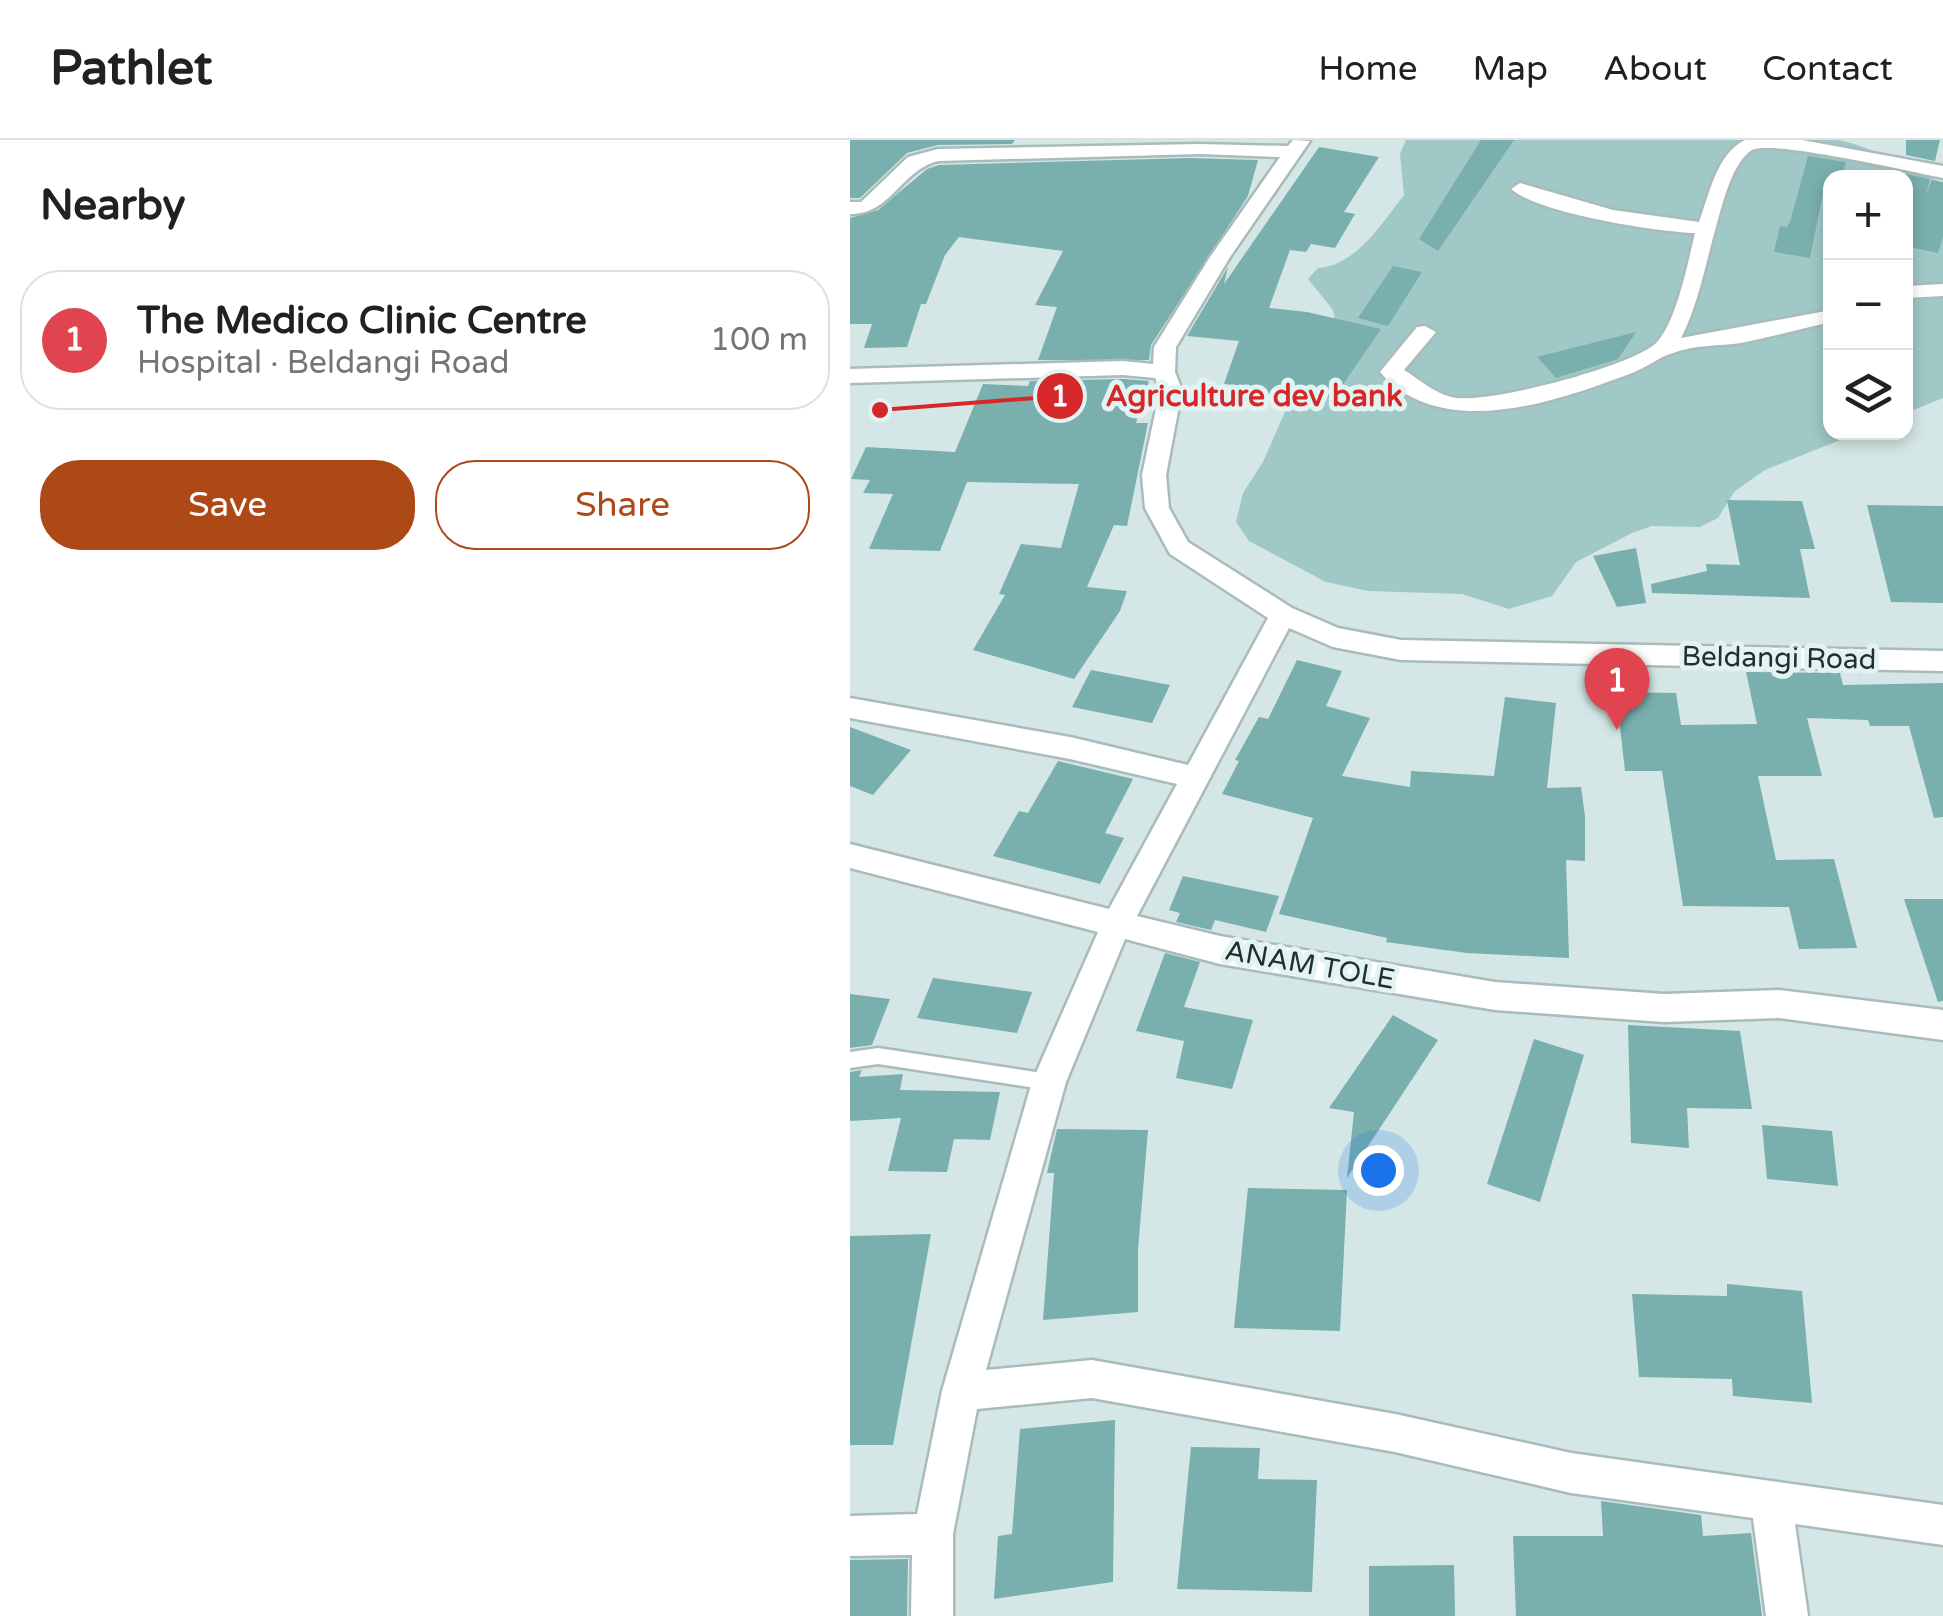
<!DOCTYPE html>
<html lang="en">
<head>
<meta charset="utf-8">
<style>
	body { margin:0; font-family:"Varela Round",sans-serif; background:#f2f2f2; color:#202124 }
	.controls { position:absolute; right:30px; top:30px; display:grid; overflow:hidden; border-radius:20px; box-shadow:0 5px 15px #0003 }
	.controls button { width:90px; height:90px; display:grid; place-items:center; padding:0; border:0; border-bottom:2px solid #e0e0e0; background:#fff; color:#202124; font:50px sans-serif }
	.you { position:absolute; left:528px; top:1030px; width:35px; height:35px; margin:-25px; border:8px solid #fff; border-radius:50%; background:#1a73e8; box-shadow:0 0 0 15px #1a73e833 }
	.badge { display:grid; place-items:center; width:65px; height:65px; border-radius:50%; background:#ad4817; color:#fff; font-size:32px; font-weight:700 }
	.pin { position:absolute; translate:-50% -82px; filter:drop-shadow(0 2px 5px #0008) }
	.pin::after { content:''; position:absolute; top:52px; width:35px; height:30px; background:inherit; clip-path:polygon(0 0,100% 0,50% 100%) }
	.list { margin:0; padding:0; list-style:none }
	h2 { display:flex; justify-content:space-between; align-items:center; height:130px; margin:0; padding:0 40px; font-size:42px }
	h2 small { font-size:32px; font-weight:400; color:#757577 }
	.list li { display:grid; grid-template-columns:65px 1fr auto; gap:30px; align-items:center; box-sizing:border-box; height:140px; margin:0 20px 20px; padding:0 20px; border:2px solid #e0e0e0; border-radius:40px }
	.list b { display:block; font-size:38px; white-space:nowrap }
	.list p { margin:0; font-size:32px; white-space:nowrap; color:#757577 }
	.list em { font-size:32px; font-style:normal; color:#757577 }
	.actions { display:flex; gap:20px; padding:30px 40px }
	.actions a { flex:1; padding:22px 0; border:2px solid #ad4817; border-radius:40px; text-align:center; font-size:35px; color:#ad4817 }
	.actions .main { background:#ad4817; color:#fff }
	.icon { flex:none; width:55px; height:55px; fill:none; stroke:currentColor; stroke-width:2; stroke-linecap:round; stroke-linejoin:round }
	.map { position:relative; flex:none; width:1093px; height:1476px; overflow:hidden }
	header { display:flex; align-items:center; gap:60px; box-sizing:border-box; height:140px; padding:0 50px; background:#fff; border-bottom:2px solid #e0e0e0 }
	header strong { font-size:48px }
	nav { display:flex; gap:55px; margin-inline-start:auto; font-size:35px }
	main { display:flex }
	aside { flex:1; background:#fff }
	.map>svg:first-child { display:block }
	.green { fill:#a0c8c6 }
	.building { fill:#79afad }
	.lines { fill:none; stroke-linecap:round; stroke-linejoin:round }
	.service-casing { stroke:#a9bbba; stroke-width:5 }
	.minor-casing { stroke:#a9bbba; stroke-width:5 }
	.service { fill:#fff; fill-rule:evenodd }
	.minor { fill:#fff; fill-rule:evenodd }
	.labels { text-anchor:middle; stroke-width:10; stroke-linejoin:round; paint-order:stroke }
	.street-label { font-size:28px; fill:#262e2d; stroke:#e1f4f3 }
	.leader { fill:none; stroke:#d62828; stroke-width:4 }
	.callout-dot { fill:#d62828; stroke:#e1f4f3; stroke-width:4 }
	.mark-label { font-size:30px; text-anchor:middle; font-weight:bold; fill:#fff }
	.callout-label { font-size:30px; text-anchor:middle; font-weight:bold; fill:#d62828; stroke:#e1f4f3; stroke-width:10; stroke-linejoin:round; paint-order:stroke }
</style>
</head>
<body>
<header>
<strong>Pathlet</strong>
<nav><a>Home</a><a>Map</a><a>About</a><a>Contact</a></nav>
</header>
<main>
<aside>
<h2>Nearby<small></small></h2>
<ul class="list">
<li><span class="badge" style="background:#e0444e">1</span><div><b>The Medico Clinic Centre</b><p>Hospital · Beldangi Road</p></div><em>100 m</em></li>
</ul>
<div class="actions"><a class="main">Save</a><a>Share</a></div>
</aside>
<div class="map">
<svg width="1093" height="1476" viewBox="0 0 1093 1476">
	<rect width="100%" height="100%" fill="#d4e7e6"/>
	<path class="green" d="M556 0H989C1027 8 1057 29 1093 43V258L1056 273V38H981V292L1008 293 915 330 885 351 868 378 850 387 802 386 782 393 726 422 702 456 659 469 612 454 518 451 476 442 399 401 386 382 393 353 413 322 446 246 488 199 483 170 458 139 468 128C507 125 531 84 554 55L550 14Z"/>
	<path class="building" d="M0 0H165L162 4 88 5 57 13 10 58H0Z
		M631 0H664L588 111 569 99Z
		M1056 0H1090L1085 21 1056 15Z
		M469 7 529 17 494 72 505 74 485 108 461 104 456 112 440 110 419 168 457 172 531 189 483 259 435 247 433 256 403 254 405 247 374 244 389 201 337 196 378 127 374 144Z
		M958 16 996 22 992 38H976L960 118 924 112 930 86 937 87 940 82Z
		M340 18 408 20 398 56 301 205 299 220H188L207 167 185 165 213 111 109 97 95 115 76 164H71L57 207 14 208 22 184H0V78L28 70 77 29 89 25Z
		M1056 34 1080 39 1076 56 1082 40 1093 42V97L1088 113 1059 107 1062 97 1056 96Z
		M543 126 572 132 538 186 508 178Z
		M786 192 768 219 706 238 687 217Z
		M273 239 299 241 286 283H298L277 386 264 385 237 447 277 451 270 471 224 539 123 510 155 455 149 454 171 404 211 408 229 344 117 342 90 411 19 409 43 354 13 353 20 340 1 339 16 307 105 312 133 244 178 246 180 241Z
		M877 360 952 361 965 409H950L960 458 802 453 801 444 857 431 856 424 890 425Z
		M1017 365 1093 366V463L1041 462Z
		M786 408 796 463 767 467 743 416Z
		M447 520 492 531 476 566 520 578 492 636 560 647 561 631 644 636 655 557 706 563 697 648 731 647 735 676V721L716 720 719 818 617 813 536 802 537 798 429 774 463 678 372 654 389 621 385 620 409 577 418 579Z
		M241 530 320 545 302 583 222 567Z
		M896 532 990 533 993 545 1093 543V677L1084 678 1059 586H1020L1018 580 957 578 972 636H908L926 720 984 719 1007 808 949 809 939 767 833 766 812 631H775L766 552 826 553 831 585 907 584Z
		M0 587 61 610 23 655 0 646Z
		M208 621 283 639 255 693 274 698 250 744 143 716 169 671 178 673Z
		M333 736 429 756 416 792 365 780 361 790 326 782 330 773 319 770Z
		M1054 759H1093V861L1088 862Z
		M315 813 350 822 334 867 403 880 382 949 326 938 334 901 286 891Z
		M83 838 182 852 167 893 67 878Z
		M0 854 40 859 22 905 0 908Z
		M543 875 588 900 497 1038 504 972 479 968Z
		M778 885 890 891 902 969 837 968 839 1008 781 1003Z
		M684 899 734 915 690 1062 637 1044Z
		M12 930 9 937 53 934 50 950 150 952 140 1000 104 999 97 1032 38 1031 51 978 0 981V932Z
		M912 985 982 991 988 1046 917 1039Z
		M207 989 298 990 288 1109V1172L193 1180 204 1033H197Z
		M398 1048 497 1050 490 1191 384 1188Z
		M81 1094 43 1305H0V1096Z
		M877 1144 952 1151 962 1263 883 1256 882 1239 789 1237 782 1154 877 1156Z
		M265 1280 263 1442 144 1459 148 1396 162 1394 170 1289Z
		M341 1307 410 1308 408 1339 467 1340 462 1452 327 1449Z
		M751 1361 851 1375 853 1396 901 1393 912 1476H666L663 1396H753Z
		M58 1419 57 1476H0V1420Z
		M604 1425 605 1476H519V1426Z"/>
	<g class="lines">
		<g class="service-casing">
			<path id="service" d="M28 908 199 934 205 937 207 942 205 947 199 950 28 924 0 928V912Z"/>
		</g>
		<g class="minor-casing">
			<path id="minor" d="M443 0 460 1 380 117 326 207 325 232 332 250 316 335 319 368 338 402 442 468 488 488 551 500 1093 511V531L551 520 483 507 439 488 287 776 370 796 645 842 814 854 929 850 1093 870V900L929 878 814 882 645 870 370 824 275 799 216 942 136 1230 242 1220 545 1274 721 1313 1093 1365V1405L945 1384 958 1476H916L903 1378 721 1353 545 1312 242 1258 127 1269 103 1394V1476H61L62 1415 0 1416V1376L67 1374 92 1251 182 942 248 792 0 728V704L259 769 327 644 220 619 0 578V558L220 597 338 625 418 478 320 414 295 368 292 335 310 250 305 238 273 235 0 243V229L273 221 303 224 304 207 360 117 430 17 350 14 88 21C50 31 42 74 0 74V62H11L58 17 88 9 350 4 438 6Z
				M895 0H952L1093 26V38C1061 32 924 0 902 10 882 22 872 66 866 87 855 125 849 163 831 198L981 170V182C951 189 921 197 891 203 869 206 843 205 823 213 809 217 796 228 782 233 708 261 592 303 530 232L567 187 575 186 586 192 554 230C569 239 584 253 601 257 632 266 785 226 807 202 827 180 838 122 845 93 806 92 688 73 661 49L670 43 763 70 849 82C859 55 867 13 895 0Z
				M1093 144V156L1056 158V146Z"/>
		</g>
		<use href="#service" class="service"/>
		<use href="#minor" class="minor"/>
	</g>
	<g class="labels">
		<g class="street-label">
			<text transform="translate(929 517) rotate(1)" y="10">Beldangi Road</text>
			<text transform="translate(460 824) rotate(10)" y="10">ANAM TOLE</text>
		</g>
	</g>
	<path class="leader" d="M30 270L210 256"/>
	<g class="callout-dot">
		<circle cx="30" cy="270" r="10"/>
		<circle cx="210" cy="256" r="25"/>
	</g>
	<g class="mark-label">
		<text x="210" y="266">1</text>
	</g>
	<g class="callout-label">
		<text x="404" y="266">Agriculture dev bank</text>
	</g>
</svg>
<div class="controls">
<button>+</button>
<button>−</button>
<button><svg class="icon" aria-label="layers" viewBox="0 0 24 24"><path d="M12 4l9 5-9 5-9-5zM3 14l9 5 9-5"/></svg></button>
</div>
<div class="you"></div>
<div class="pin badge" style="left:767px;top:590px;background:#e0444e">1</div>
</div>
</main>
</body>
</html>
